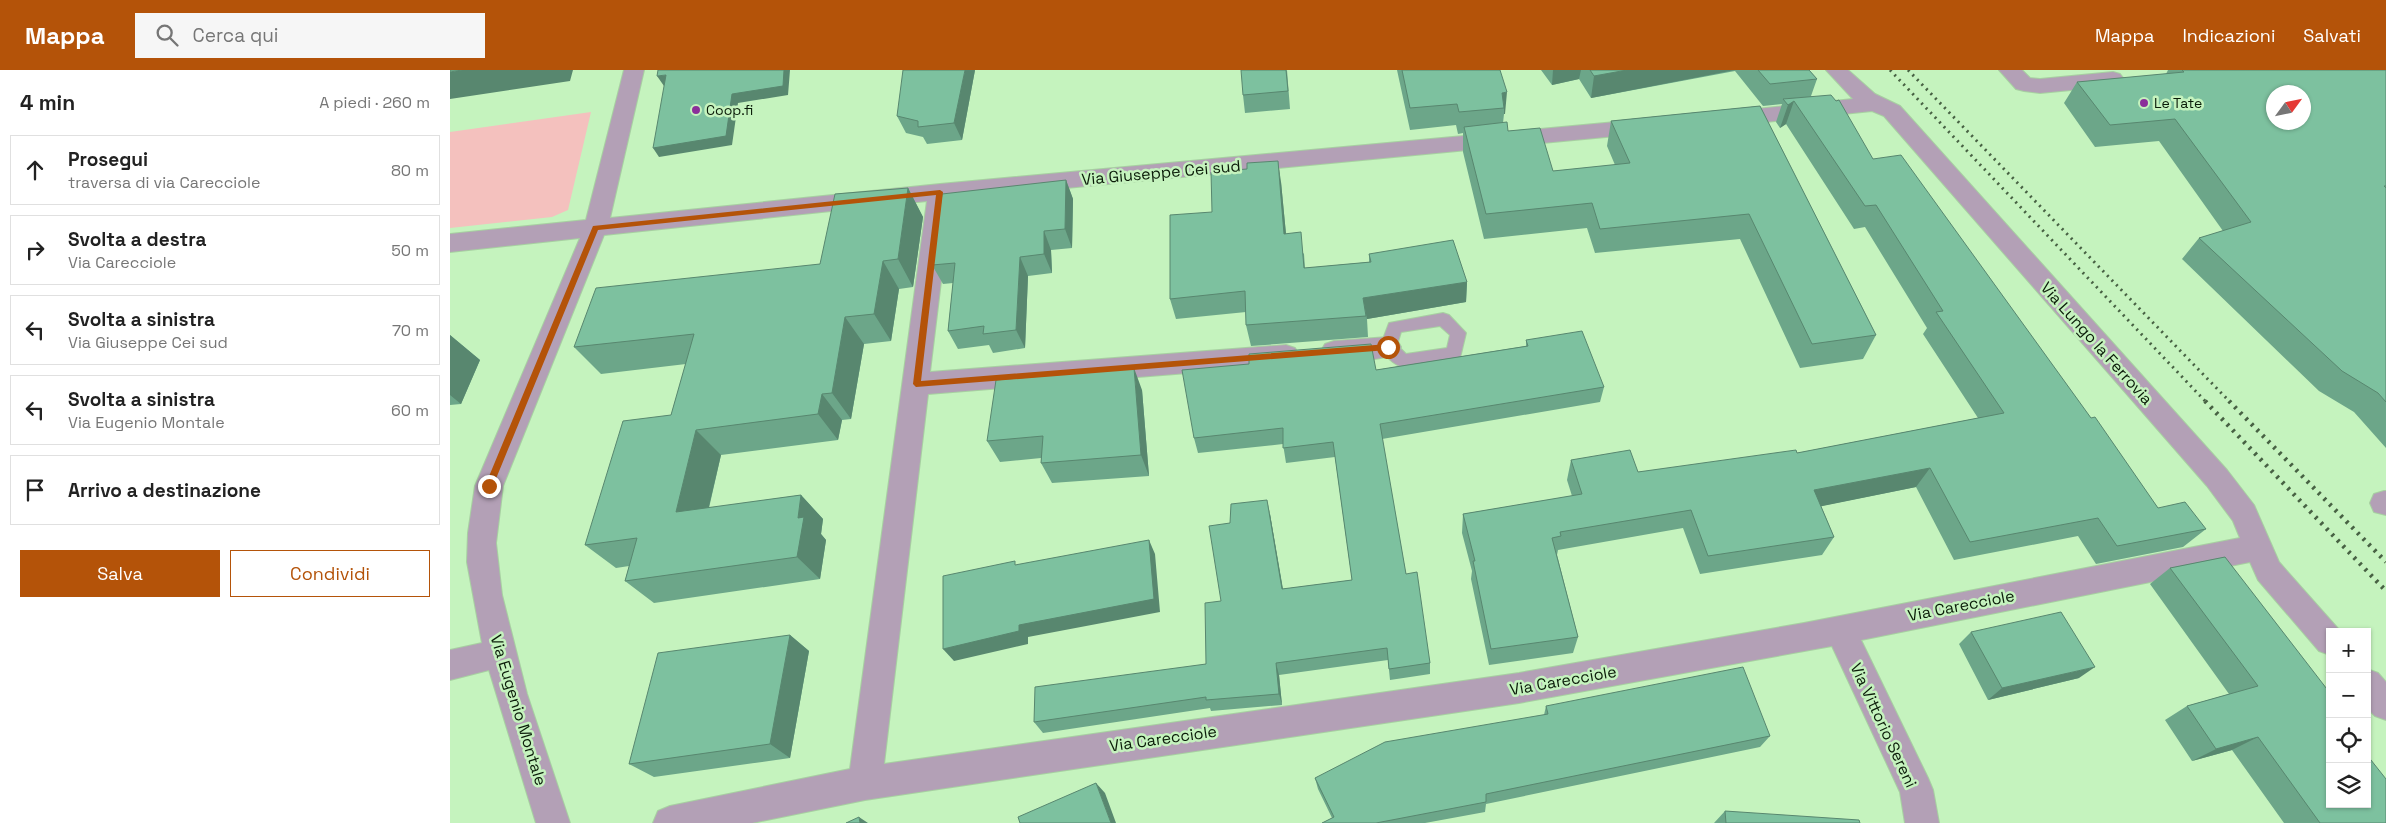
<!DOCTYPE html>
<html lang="it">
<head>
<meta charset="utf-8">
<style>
	body { margin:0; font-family:"Space Grotesk",sans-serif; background:#f6f6f6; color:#222 }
	.controls { position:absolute; right:15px; bottom:15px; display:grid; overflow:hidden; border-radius:0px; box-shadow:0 1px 4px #0004 }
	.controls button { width:45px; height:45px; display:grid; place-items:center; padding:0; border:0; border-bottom:1px solid #e0e0e0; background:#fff; color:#222; font:25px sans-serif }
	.compass { position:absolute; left:1816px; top:15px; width:45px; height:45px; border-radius:50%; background:#fff; box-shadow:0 1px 4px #0004; rotate:57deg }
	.stop { position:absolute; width:15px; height:15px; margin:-11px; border:4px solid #b45309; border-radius:50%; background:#fff }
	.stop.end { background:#b45309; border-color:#fff; box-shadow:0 1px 5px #0008 }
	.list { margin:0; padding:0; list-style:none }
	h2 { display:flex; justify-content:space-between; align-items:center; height:65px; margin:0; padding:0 20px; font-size:21px }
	h2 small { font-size:16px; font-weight:400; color:#767676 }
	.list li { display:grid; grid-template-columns:32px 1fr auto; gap:15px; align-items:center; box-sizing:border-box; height:70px; margin:0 10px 10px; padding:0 10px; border:1px solid #e0e0e0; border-radius:0px }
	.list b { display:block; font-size:19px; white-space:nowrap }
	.list p { margin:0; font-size:16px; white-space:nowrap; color:#767676 }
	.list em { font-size:16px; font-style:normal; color:#767676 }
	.actions { display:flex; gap:10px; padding:15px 20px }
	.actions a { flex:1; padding:11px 0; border:1px solid #b45309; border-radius:0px; text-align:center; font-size:18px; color:#b45309 }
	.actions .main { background:#b45309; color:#fff }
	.icon { flex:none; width:28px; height:28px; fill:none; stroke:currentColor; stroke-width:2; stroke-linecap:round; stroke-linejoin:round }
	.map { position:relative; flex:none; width:1936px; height:753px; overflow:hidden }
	header { display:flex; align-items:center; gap:30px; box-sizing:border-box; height:70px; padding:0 25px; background:#b45309; color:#fff }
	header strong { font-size:24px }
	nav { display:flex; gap:28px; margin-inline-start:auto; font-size:18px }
	.search { width:350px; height:45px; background:#f6f6f6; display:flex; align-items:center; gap:12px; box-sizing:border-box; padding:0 18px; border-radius:0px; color:#767676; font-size:19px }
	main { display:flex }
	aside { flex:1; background:#fff }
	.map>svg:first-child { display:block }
	.green { fill:#f4c1be }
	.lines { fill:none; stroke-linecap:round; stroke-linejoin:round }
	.service-casing { stroke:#a7d0a1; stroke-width:2 }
	.minor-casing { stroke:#a7d0a1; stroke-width:2 }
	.service { fill:#b3a0b6; fill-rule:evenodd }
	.minor { fill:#b3a0b6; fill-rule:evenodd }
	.rail-far1 { stroke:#476143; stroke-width:3; stroke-dasharray:2 4.5; stroke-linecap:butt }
	.rail { stroke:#476143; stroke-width:4.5; stroke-dasharray:2.5 5.5; stroke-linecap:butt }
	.wall { fill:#6ca689 }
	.shaded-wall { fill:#58876f }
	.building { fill:#7dc19f; stroke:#58876f; fill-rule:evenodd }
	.route { fill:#b45309 }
	.poi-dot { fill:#8b2f9a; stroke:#c5f3be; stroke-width:2 }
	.labels { text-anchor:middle; stroke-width:5; stroke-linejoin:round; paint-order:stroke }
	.far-poi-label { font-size:14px; fill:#0a1b08; stroke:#c5f3be; text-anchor:start }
	.street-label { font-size:16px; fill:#0a1b08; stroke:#c5f3be }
</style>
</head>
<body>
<header>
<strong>Mappa</strong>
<div class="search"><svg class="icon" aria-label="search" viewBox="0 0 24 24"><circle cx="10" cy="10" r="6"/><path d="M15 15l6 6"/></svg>Cerca qui</div>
<nav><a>Mappa</a><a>Indicazioni</a><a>Salvati</a></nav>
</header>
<main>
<aside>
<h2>4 min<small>A piedi · 260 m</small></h2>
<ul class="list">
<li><svg class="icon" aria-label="ahead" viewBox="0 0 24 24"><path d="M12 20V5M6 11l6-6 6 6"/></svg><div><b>Prosegui</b><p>traversa di via Carecciole</p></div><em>80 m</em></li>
<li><svg class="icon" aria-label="right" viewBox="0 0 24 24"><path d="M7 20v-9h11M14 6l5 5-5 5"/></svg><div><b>Svolta a destra</b><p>Via Carecciole</p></div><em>50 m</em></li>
<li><svg class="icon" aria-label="left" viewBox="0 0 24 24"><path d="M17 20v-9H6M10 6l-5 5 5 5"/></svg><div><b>Svolta a sinistra</b><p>Via Giuseppe Cei sud</p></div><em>70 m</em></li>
<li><svg class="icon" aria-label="left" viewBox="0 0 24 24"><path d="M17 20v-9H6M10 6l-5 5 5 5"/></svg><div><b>Svolta a sinistra</b><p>Via Eugenio Montale</p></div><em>60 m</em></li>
<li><svg class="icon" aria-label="arrive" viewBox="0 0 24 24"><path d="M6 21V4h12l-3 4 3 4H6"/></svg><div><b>Arrivo a destinazione</b></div></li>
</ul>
<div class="actions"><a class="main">Salva</a><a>Condividi</a></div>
</aside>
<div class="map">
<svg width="1936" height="753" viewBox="0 0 1936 753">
	<rect width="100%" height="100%" fill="#c5f3be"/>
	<path class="green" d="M141 42 118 140 102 147 0 158V62Z"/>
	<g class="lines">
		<g class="service-casing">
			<path id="service" d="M993 243 999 245 1016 263 1010 288 953 297C944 295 934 285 930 277L939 253ZM990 256 1000 265 997 278 956 284 947 275 951 262Z"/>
		</g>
		<g class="minor-casing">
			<path id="minor" d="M174 0H194L160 148 490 114 1198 49 1206 51 1209 56 1206 61 1198 63 501 129 480 302 836 275 845 278 849 285 845 292 836 295 478 324 434 694 1069 603 1354 553 1790 468 1783 451 1757 416 1434 46 1422 41 1278 56 1270 54 1267 49 1270 44 1278 42 1403 29 1376 0H1398L1425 24 1450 36 1777 400 1804 435 1829 492 1891 562H1880V585L1869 581 1808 510 1800 492 1411 570 1478 708 1483 720 1489 753H1455L1450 722 1382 576 1069 633 415 730 302 753H203L208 741 220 736 400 699 477 131 154 165 53 416 46 473 52 525 77 624 120 753H86L39 600 0 610V580L32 573 17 492 18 463 25 416 130 168 0 182V164L136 150Z
				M1549 0H1572L1580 8 1590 9 1663 2 1670 4 1674 9 1670 14 1663 16 1590 23 1574 21 1566 19Z
				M938 267 947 270 951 277 947 284C929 290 892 294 875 288L871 281 875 274 884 271Z
				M1934 421H1936V445L1924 442 1920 433 1924 424Z
				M1917 599 1928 603 1936 612V650L1925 646 1917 638Z"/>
		</g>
		<use href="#service" class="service"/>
		<use href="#minor" class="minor"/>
		<path class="rail-far1" d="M1440 0 1756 332
			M1458 0 1780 332"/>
		<path class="rail" d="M1755 331 1936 521
			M1779 331 1936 492"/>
	</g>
	<path class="wall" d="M525 0 512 70 477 74 473 67 456 63 447 46Z
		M837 0 840 39 795 43 793 25Z
		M947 0H1050L1055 44H1054L1053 53 1058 61 1103 101 1165 95 1157 76 1161 51 1310 36 1426 265 1413 289 1350 298 1290 169 1145 183 1137 158 1034 169 1013 82V63L1008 64 1006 55 960 60Z
		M1091 0H1359L1367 9 1361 26 1423 89 1641 348 1708 438 1756 459 1733 477 1646 494 1628 466 1504 490 1466 417 1371 436 1384 467 1372 485 1250 504 1233 458 1108 480 1107 485 1128 567 1123 583 1039 595 1021 509 1022 501 1012 463 1013 444 1122 426 1117 410 1121 390 1188 402 1347 383 1528 348 1473 264 1477 258 1415 157 1404 159 1336 54 1330 58 1326 52 1332 34 1313 36 1285 1 1141 28 1129 9 1102 15Z
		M1718 0H1936V378L1904 342 1869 321 1732 189 1749 168 1773 161 1709 71 1645 77 1614 33 1627 12 1716 4Z
		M616 110 623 129 622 178 601 180 602 203 578 206 575 278 543 283 539 275 508 279 498 261 503 213 493 214 482 195Z
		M831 112 836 164 854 184 855 198 919 192V184L1017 212 1016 232 917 249 918 267 801 276 796 255V242L726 249 720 229 762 142Z
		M458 118 473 147 463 217 449 219 441 271 414 274 401 349 392 350 388 370 271 385 259 438 351 425 373 449 371 464 376 470 370 509 204 533 175 511 179 496 166 498 135 475 221 345 236 294 151 304 124 277 370 194Z
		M0 265 30 290 11 334 0 335Z
		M1076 270 1154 317 1150 332 932 369 956 504 980 593V604L940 610 938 590 829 605 832 635 761 641 760 638 593 663 584 652 756 594 771 531 780 453 820 444 833 519 902 510 885 387 836 393 833 374 748 383 744 368 926 300 1076 276Z
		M692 320 699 406 602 413 591 393V388L550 392 537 371Z
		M1775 487 1880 734 1936 753H1834L1782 680 1742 691 1715 650 1737 636 1779 624 1700 514 1720 498Z
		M1521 562 1629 608 1538 630 1509 574Z
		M340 565 359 581 340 688 204 707 179 694Z
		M1096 636 1320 666 1310 677 1036 734 1035 742 975 753H872L882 748 868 719 865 708 1094 645Z
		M1275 741 1410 753H1264Z"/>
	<path class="shaded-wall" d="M12 0H123L120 11 0 29V2Z
		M334 0H340L338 25 288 33 282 75 209 87 203 78 282 24Z
		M515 0H525L512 70 504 53Z
		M1103 0H1131L1129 9 1102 15Z
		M1177 0H1285L1141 28 1144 6Z
		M216 5 223 14 214 16 207 6Z
		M1057 22 1055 44H1054V38L1052 23Z
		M1344 31 1336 54 1330 58 1338 35Z
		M828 91 831 112 838 185 834 164Z
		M616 110 623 129 622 178 615 159Z
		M458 118 473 147 463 217 448 189Z
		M594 161 601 180 602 203 594 184Z
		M570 187 578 206 575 278 566 260Z
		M433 191 449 219 441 271 424 244Z
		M1017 212 1016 232 917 249 913 228Z
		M395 247 414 274 401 349 382 323Z
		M0 265 30 290 11 334 0 325Z
		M684 298 692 320 699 406 691 385Z
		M372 324 392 350 388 370 368 344Z
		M246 360 271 385 252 466 226 442Z
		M1480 398 1466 417 1353 440 1364 420Z
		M351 425 373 449 371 464 376 470 370 509 347 487 348 448Z
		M817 430 820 444 835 532 832 519Z
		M699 470 705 484 710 542 578 567V574L504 591 493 579 569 555Z
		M340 565 359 581 340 688 320 674Z
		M826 593 829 605 832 635 829 624Z
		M1645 597 1629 608 1538 630 1552 618Z
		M1808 667 1782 680 1742 691 1766 679Z
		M646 713 655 723 666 753H661Z
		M409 747 418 753H410Z"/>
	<path class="building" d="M0 0H12L0 2Z
		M208 0H334L333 16 282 24 276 66 203 78 216 5 207 6Z
		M453 0H515L504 53 468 57V51L447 46Z
		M791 0H836L838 21 793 25Z
		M952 0H1050L1057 22 1052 23 1054 38 1009 42 1007 34 960 38Z
		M1140 0H1177L1144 6Z
		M1308 0H1359L1367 9 1320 14Z
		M1732 0H1936V116H1934L1936 118V332L1928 323 1892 301 1749 168 1801 152 1725 49 1660 55 1627 12 1734 2ZM1824 22H1854V52H1824Z
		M1381 25 1386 31 1389 30 1423 89 1451 85 1641 348 1645 347 1708 438 1735 432 1756 459 1667 476 1648 448 1520 472 1480 398 1364 420 1384 467 1258 486 1241 440 1110 462 1111 466 1102 468 1128 567 1041 579 1023 491H1025L1013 444 1132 424 1121 390 1180 380 1188 402 1346 380 1347 383 1554 343 1486 242 1493 241 1426 135 1415 136 1344 31 1338 35 1333 29Z
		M1310 36 1426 265 1362 274 1299 144 1150 159 1142 133 1036 144 1014 57 1057 52 1058 61 1090 58 1103 101 1180 93 1161 51Z
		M828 91 834 164 851 162 854 198 921 192 919 184 1003 170 1017 212 913 228 916 246 796 255 795 221 720 229V145L762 142 761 102 797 99V93Z
		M616 110 615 159 594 161V184L570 187 566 260 533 264 534 256 498 261 505 193 482 195 492 124Z
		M458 118 448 189 433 191 424 244 395 247 382 323 372 324 368 344 246 360 226 442 351 425 348 448 354 447 347 487 175 511 187 468 135 475 173 351 221 345 244 264 124 277 146 218 370 194 385 124Z
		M1132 261 1154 317 930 354 956 504 967 502 980 593 939 599 937 578 826 593 829 624 756 630V627L584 652 585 617 756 594 755 533 771 531 759 456 780 453 781 434 817 430 832 519 902 510 883 372 833 378V358L744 368 732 300 799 294V284L921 274 926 300 1078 276 1076 270Z
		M684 298 691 385 591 393 593 366 537 371 546 310Z
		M699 470 704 529 569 555V561L493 579V506L565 491V495Z
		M1775 487 1880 623V734H1917V685L1936 709V753H1870L1808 667 1766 679 1737 636 1808 616 1720 498Z
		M1611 542 1645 597 1552 618 1521 562Z
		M340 565 320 674 179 694 208 583Z
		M1293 597 1320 666 1036 724V732L926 753H872L884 747 865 708 935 672 1098 644 1096 636Z
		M646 713 661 753H570L568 747Z
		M1275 741 1409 750 1410 753H1276Z
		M409 747 410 753H396Z"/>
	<path class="route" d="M490 120 493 122 471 311 938 274 942 277 938 280 466 317 463 314 486 125 148 160 43 416 39 419 36 418 35 416 143 156Z"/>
	<g class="poi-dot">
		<circle cx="1694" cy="33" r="5"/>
		<circle cx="246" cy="40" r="5"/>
	</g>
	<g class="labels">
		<g class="far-poi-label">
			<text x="1704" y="38">Le Tate</text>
			<text x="256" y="45">Coop.fi</text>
		</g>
		<g class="street-label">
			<text transform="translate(711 102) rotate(-5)" y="6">Via Giuseppe Cei sud</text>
			<text transform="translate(1647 273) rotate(48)" y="6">Via Lungo la Ferrovia</text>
			<text transform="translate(1511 535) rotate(-11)" y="6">Via Carecciole</text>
			<text transform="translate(1113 610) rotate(-10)" y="6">Via Carecciole</text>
			<text transform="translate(69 640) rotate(73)" y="6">Via Eugenio Montale</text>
			<text transform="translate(1434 655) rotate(65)" y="6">Via Vittorio Sereni</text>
			<text transform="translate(713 668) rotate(-8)" y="6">Via Carecciole</text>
		</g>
	</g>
</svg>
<div class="controls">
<button>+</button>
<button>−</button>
<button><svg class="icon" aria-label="locate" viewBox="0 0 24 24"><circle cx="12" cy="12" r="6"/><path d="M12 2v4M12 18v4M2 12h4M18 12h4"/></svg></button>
<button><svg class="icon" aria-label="layers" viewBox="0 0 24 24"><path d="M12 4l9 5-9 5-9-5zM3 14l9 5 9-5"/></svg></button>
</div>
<svg class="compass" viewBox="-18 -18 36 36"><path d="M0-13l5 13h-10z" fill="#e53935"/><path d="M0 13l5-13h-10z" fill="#767676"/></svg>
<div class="stop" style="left:938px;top:277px"></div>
<div class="stop end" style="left:39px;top:416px"></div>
</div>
</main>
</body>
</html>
